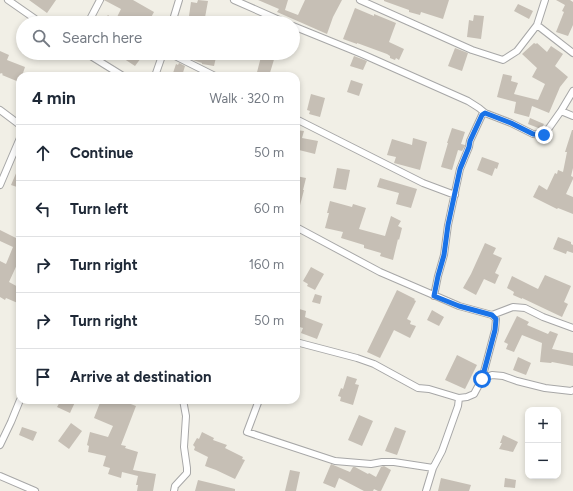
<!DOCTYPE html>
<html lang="en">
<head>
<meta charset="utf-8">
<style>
	body { margin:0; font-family:Figtree,sans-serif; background:#f6f6f7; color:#1f2937 }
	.controls { position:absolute; right:12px; bottom:12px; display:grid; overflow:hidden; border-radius:8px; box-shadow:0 2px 6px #0003 }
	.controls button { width:36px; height:36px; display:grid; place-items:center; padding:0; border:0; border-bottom:1px solid #e0e1e3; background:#fff; color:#1f2937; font:20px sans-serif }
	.stop { position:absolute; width:12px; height:12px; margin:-9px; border:3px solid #1a73e8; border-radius:50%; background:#fff }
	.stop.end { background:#1a73e8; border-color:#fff; box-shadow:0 1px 4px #0008 }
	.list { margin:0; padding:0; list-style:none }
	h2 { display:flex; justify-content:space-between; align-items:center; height:52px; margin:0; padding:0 16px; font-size:17px }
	h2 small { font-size:13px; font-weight:400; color:#747a83 }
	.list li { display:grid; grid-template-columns:26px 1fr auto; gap:12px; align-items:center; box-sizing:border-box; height:56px; padding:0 16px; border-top:1px solid #e0e1e3 }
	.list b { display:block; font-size:15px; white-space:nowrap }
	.list em { font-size:13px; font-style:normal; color:#747a83 }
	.icon { flex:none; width:22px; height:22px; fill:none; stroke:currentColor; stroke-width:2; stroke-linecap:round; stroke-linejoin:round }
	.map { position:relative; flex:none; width:573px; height:491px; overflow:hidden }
	.search { position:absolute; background:#fff; box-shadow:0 2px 6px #0003; left:16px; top:16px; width:284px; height:44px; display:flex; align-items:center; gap:10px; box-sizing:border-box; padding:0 14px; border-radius:22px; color:#747a83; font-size:15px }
	.panel { position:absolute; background:#fff; box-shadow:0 2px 6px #0003; left:16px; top:72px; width:284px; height:332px; border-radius:12px }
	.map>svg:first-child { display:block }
	.building { fill:#c6bfb5 }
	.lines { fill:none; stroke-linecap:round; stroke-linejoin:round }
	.street-casing { stroke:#a7a7a7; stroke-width:8 }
	.street { stroke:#fff; stroke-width:6 }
	.route { stroke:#1a73e8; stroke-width:5 }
</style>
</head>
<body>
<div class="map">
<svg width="573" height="491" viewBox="0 0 573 491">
	<rect width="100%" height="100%" fill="#f1efe6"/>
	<path class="building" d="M29 0H56L47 13Z
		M104 0H133L154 12 148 23H108L104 20 108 15 115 21 121 9Z
		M198 0 208 1 204 23H188L191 2 197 3Z
		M258 0H288L285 10 298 15 305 0H342L333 17 327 34 277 12 279 9Z
		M384 0H449L443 19 421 12 420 15 409 12V10L384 1Z
		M556 0H570L573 2V25L568 36 556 32 564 12 562 11 565 5Z
		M518 4 533 11 529 19 514 11Z
		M355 8 374 16V14L396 23 389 42 404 49 399 60 396 58 395 60 390 58V56L387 54 357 43V44L343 39Z
		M474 15 484 16 481 39 467 37 469 20 473 21Z
		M248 17 265 20V23H247Z
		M534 43 536 44 537 43 547 52 551 46 563 54 555 66 568 77 560 87 549 113 532 106 529 117 514 113 516 102 497 97 503 74 512 76 511 81 518 83 514 94 538 100 545 84 532 77 537 68 522 54Z
		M455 48 468 53 462 71 448 66Z
		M0 51 9 55 7 60 25 67 22 76H20L19 82 2 75 3 74 1 73 0 74Z
		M115 53H134L141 58 135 66Z
		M179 53H197L203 55 204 53H217L214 66 202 64V63L193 60Z
		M262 53H276L269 76H256Z
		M354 56 367 61 363 70 350 66Z
		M179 63 185 66 182 76H172L176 64 178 65Z
		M351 80 363 84 359 96 347 92Z
		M311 94 325 98 320 117 309 114 310 111 307 110Z
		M530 118 544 124 541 129 528 124Z
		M452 128 465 132 461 144 465 145V146L462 151 458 150 452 170 441 167 448 143H447Z
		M296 130 304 131 302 138 318 141 315 154 299 150 298 152H296Z
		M572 130H573V168L571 176 573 177V179L566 194 573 197V214L558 208 557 209 533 197 539 185 547 190 555 173 557 174 558 170 563 172 567 152H565Z
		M413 138 427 142 420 170 394 163 396 157 387 155 392 139 412 145Z
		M482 157 499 163 497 169 495 168 492 176 477 170Z
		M20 164V188L11 185Z
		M337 168 350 170 346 190 333 188Z
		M296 176 306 178 303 190H304L298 213H296Z
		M380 178 417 189 411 208 396 204 399 193 377 187Z
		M330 201 352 207 353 204 366 208 359 229 385 236 391 216 401 221 398 226 402 228 399 240 398 239 393 260 380 256 381 253 364 248V245L341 238 343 232 325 228 329 213H327Z
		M0 230 18 239 16 245 20 247V258L9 282 20 288V304L6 298 5 300 0 297V261L6 264 13 247 0 241Z
		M558 237 571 242V244L573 245V253L567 251 566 254 553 249Z
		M485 243 496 248 493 254 502 258 495 273 499 275 495 284 484 279 476 295 463 288 471 274Z
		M311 267 324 274 315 290 307 286 308 284 303 281Z
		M545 275 571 286 564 302 568 304 562 317 522 298V299L513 295 514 292 507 288 512 276 538 289Z
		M397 290 415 299 414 300 416 301 407 319 411 321 410 324 416 326 410 338 394 330 380 358 367 352Z
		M315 294 322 296 320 304 312 302Z
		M296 308 306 311 305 317 323 324 317 339 301 333 303 328 296 326Z
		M432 310 444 317 439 326 427 320Z
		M517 316 529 322 527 325 548 334 550 331 558 334 552 349 573 353V366L552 362 551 363 540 362 542 343 522 335 514 352 506 349 508 344 504 342Z
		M457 355 477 365 465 389 445 380Z
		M518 357 531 363 526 375 513 370Z
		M347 376 357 379 355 384 359 385 353 405 340 401 341 397 338 396 341 388 343 389Z
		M61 400H76L70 413 57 407Z
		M101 400H120L136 406 121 445 126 446 125 448 138 452 133 470 156 474 153 491H137L138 485H136L138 476 122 472 121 478 108 474 110 468 103 466 106 456 88 452 89 446 87 445 90 432 108 437 113 426 94 418Z
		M359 415 373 421 362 446 348 440Z
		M71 423 82 431 69 449 58 441Z
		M22 427 37 432 33 441 19 435Z
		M395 427 406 431 397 455 385 451Z
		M202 432 214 438 213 440 227 445 225 448 243 457 242 459 245 460 235 479 216 470 205 466 208 457 194 450 195 447 193 445 197 438 199 439Z
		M503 435 518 442 513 452 499 449 502 443H500Z
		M331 464 350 472 353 467H355L368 474 369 473 376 477 381 467 384 466 391 470 381 491H378L374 489 373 491H364L339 478 335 488 323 483Z
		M290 470 300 472 296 491H285Z
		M441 478 471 485 469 491H438Z
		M505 478 516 480 515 488 504 487Z
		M198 480 235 489V491H195Z"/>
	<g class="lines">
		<g class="street-casing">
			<path id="street" d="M8 0 41 23
				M234 0 286 23
				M360 0 472 50 503 60 517 51 537 25
				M545 0 537 25 573 53
				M88 23 100 0
				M172 23 179 0
				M293 26 362 54 468 101 479 108 485 113 511 123 533 134 544 135 561 111
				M86 53 123 76
				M169 53 215 76
				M155 76 163 53
				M573 91 561 111 573 116
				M0 110 20 125
				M296 119 423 183 455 195
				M0 185 20 138
				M296 227 380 272 459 306 492 315 513 307 525 308 543 317 573 328
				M434 296 438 276 444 255 448 225 460 169 469 147 470 141 482 115 485 113
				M296 342 357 358 374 364 418 388 429 389 459 398
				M482 379 492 375 503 376 517 381 545 388 571 391 573 390
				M259 400 247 432 335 461 371 464 382 462H394L433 468
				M0 445 11 422 20 400
				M0 476 35 491
				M174 491 175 486 187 473V468L184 447 186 416 183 400
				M426 491 433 468 442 451 458 406 459 398 467 397 474 394 482 379 495 330 496 319 492 315"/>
		</g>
		<use href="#street" class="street"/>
	</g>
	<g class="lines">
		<path class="route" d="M482 379 495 330 496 319 492 315 459 306 434 296 438 276 444 255 448 225 460 169 469 147 470 141 482 115 485 113 511 123 533 134 544 135"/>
	</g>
</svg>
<div class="controls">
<button>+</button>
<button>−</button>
</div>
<div class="stop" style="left:482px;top:379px"></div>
<div class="stop end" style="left:544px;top:135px"></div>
<div class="search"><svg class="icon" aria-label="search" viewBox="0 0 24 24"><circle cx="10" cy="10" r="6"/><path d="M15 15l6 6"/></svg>Search here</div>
<section class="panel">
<h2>4 min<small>Walk · 320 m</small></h2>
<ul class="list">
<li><svg class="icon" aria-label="ahead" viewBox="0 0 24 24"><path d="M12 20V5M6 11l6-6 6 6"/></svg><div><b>Continue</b></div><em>50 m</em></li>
<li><svg class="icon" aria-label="left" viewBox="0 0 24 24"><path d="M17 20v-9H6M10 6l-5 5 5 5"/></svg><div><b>Turn left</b></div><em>60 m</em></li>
<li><svg class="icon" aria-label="right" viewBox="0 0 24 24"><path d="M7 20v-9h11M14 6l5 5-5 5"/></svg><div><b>Turn right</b></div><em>160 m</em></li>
<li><svg class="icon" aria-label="right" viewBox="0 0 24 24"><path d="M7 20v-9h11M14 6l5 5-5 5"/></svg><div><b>Turn right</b></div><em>50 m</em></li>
<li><svg class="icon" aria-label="arrive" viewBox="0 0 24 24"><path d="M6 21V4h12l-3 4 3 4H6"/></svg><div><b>Arrive at destination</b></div></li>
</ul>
</section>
</div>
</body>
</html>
